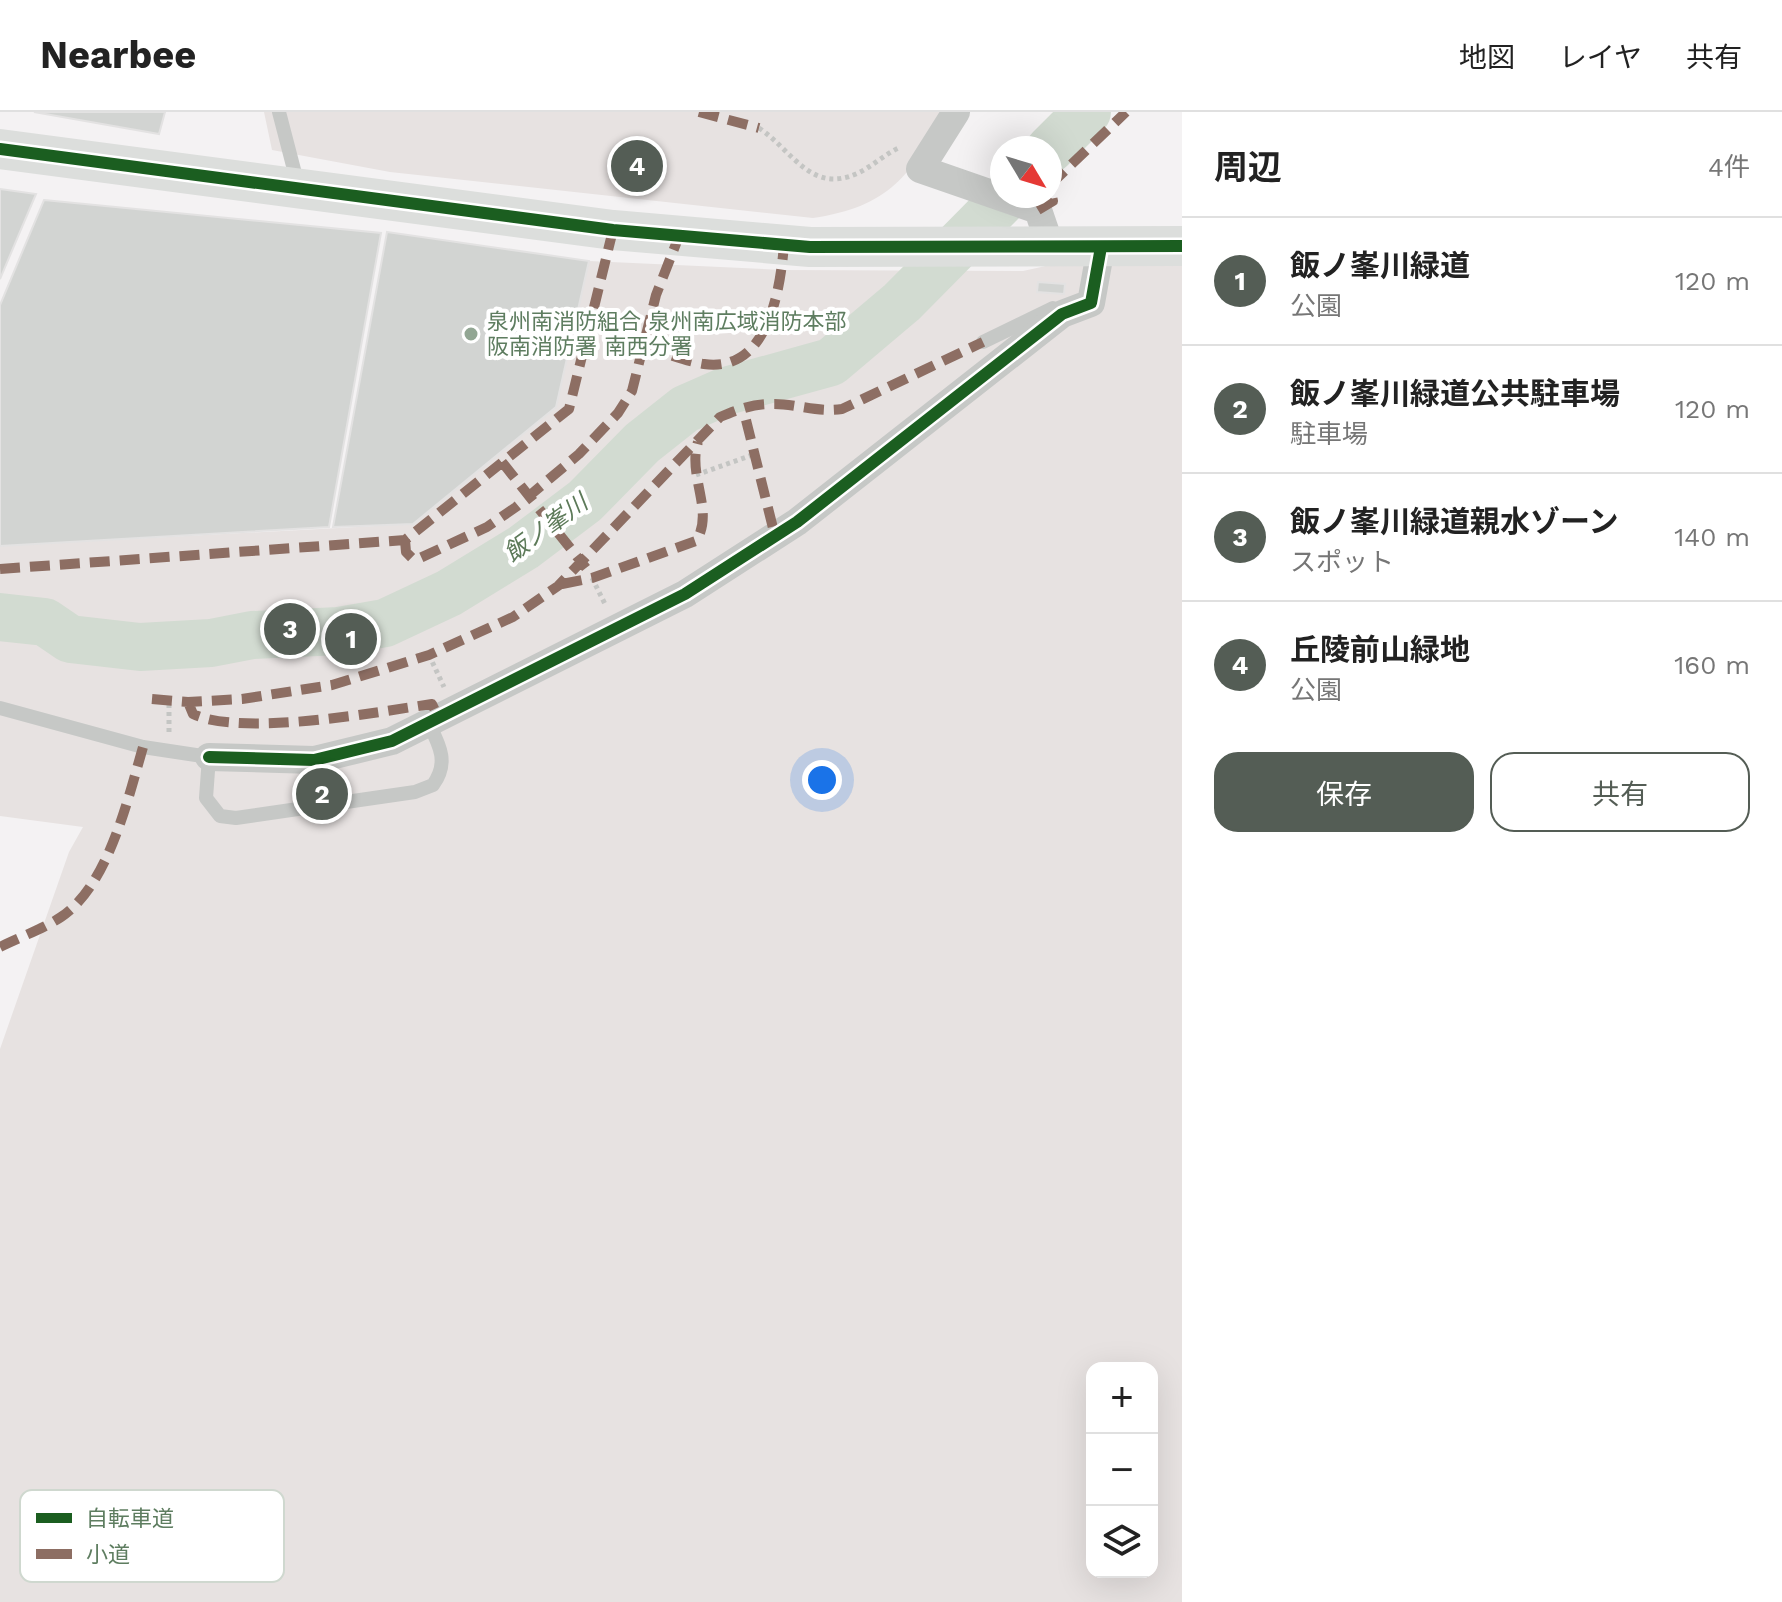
<!DOCTYPE html>
<html lang="ja">
<head>
<meta charset="utf-8">
<style>
	body { margin:0; font-family:"Work Sans","Noto Sans JP",sans-serif; background:#f2f2f2; color:#222 }
	.controls { position:absolute; right:24px; bottom:24px; display:grid; overflow:hidden; border-radius:16px; box-shadow:0 8px 32px #0002 }
	.controls button { width:72px; height:72px; display:grid; place-items:center; padding:0; border:0; border-bottom:2px solid #e0e0e0; background:#fff; color:#222; font:40px sans-serif }
	.compass { position:absolute; left:990px; top:24px; width:72px; height:72px; border-radius:50%; background:#fff; box-shadow:0 8px 32px #0002; rotate:128deg }
	.you { position:absolute; left:822px; top:668px; width:28px; height:28px; margin:-20px; border:6px solid #fff; border-radius:50%; background:#1a73e8; box-shadow:0 0 0 12px #1a73e833 }
	.badge { display:grid; place-items:center; width:52px; height:52px; border-radius:50%; background:#545d55; color:#fff; font-size:26px; font-weight:700 }
	.pin { position:absolute; translate:-50% -50%; border:4px solid #fff; box-shadow:0 2px 8px #0006 }
	.list { margin:0; padding:0; list-style:none }
	h2 { display:flex; justify-content:space-between; align-items:center; height:104px; margin:0; padding:0 32px; font-size:34px }
	h2 small { font-size:26px; font-weight:400; color:#767676 }
	.list li { display:grid; grid-template-columns:52px 1fr auto; gap:24px; align-items:center; box-sizing:border-box; height:128px; padding:0 32px; border-top:2px solid #e0e0e0 }
	.list b { display:block; font-size:30px; white-space:nowrap }
	.list p { margin:0; font-size:26px; white-space:nowrap; color:#767676 }
	.list em { font-size:26px; font-style:normal; color:#767676 }
	.actions { display:flex; gap:16px; padding:24px 32px }
	.actions a { flex:1; padding:18px 0; border:2px solid #545d55; border-radius:24px; text-align:center; font-size:28px; color:#545d55 }
	.actions .main { background:#545d55; color:#fff }
	.icon { flex:none; width:44px; height:44px; fill:none; stroke:currentColor; stroke-width:2; stroke-linecap:round; stroke-linejoin:round }
	.map { position:relative; flex:none; width:1182px; height:1490px; overflow:hidden }
	header { display:flex; align-items:center; gap:48px; box-sizing:border-box; height:112px; padding:0 40px; background:#fff; border-bottom:2px solid #e0e0e0 }
	header strong { font-size:38px }
	nav { display:flex; gap:44px; margin-inline-start:auto; font-size:28px }
	main { display:flex }
	aside { flex:1; background:#fff }
	.map>svg:first-child { display:block }
	.green { fill:#e7e2e1; fill-rule:evenodd }
	.lines { fill:none; stroke-linecap:round; stroke-linejoin:round }
	.river { stroke:#d2dbd1; stroke-width:48 }
	.building { fill:#d2d4d2; stroke:#e3e2e2; stroke-width:2 }
	.path { stroke:#c4c5c3; stroke-width:5; stroke-dasharray:4 4; stroke-linecap:butt }
	.lane { stroke:#c6c8c6; stroke-width:14 }
	.street { stroke:#c6c8c6; stroke-width:28 }
	.secondary { stroke:#dcdedc; stroke-width:40 }
	.quiet { stroke:#8d6e63; stroke-width:10; stroke-dasharray:20 10; stroke-linecap:butt }
	.cycleway-casing { stroke:#fff; stroke-width:17 }
	.cycleway { stroke:#1b5e20; stroke-width:12 }
	.poi-dot { fill:#92a693; stroke:#fff; stroke-width:3 }
	.labels { text-anchor:middle; stroke-width:8; stroke-linejoin:round; paint-order:stroke }
	.poi-label { font-size:22px; fill:#5e7d60; stroke:#fff; text-anchor:start }
	.water-label { font-size:24px; font-style:italic; fill:#5d7a59; stroke:#fff }
	.key { fill:#fff; stroke:#cfd8cf; stroke-width:2 }
	.key-label { font-size:22px; fill:#5e7d60 }
</style>
</head>
<body>
<header>
<strong>Nearbee</strong>
<nav><a>地図</a><a>レイヤ</a><a>共有</a></nav>
</header>
<main>
<div class="map">
<svg width="1182" height="1490" viewBox="0 0 1182 1490">
	<rect width="100%" height="100%" fill="#f4f2f3"/>
	<path class="green" d="M264 0H946C911 63 889 95 813 106L390 60 272 38Z
		M1182 124V1490H0V937L69 740 83 715 0 704V434L413 412 556 295 589 149 783 158 1023 159ZM1092 1256H1152V1460H1092Z"/>
	<g class="lines">
		<path class="river" d="M1050 37 1087 0
			M0 505 45 510 70 527 140 535 211 531 252 523 339 519 385 511 449 481 524 435 585 389 642 331 685 297 726 279 831 250 902 190 1007 84"/>
	</g>
	<path class="building" d="M34 0H165L159 22Z
		M0 77 36 82 0 167Z
		M44 88 381 121 329 415 0 434V193Z
		M387 120 589 149 556 295 413 412 333 415Z
		M1038 170 1065 172 1064 182 1037 180Z"/>
	<g class="lines">
		<path class="path" d="M759 16C793 39 811 83 858 61 873 54 886 41 901 35
			M696 363 755 342
			M592 466 606 494
			M429 543 444 575
			M169 620V589"/>
		<path class="lane" d="M279 0 298 73
			M983 230 1053 196
			M0 596 143 635 209 645 206 686 220 704 236 706 415 680 433 673C449 651 440 634 429 612"/>
		<path class="street" d="M956 0 920 57 1038 98 1051 136
			M209 645 314 648 392 629 685 482 797 410 1062 202 1091 191 1101 135"/>
		<path class="secondary" d="M0 37 613 118 810 135 1182 134"/>
		<path class="quiet" d="M699 0 759 16
			M1050 73 1126 0
			M1038 98 1053 89 1050 75
			M644 234C663 240 684 249 704 252 768 261 780 179 784 133
			M746 308 775 424
			M502 350 586 456
			M405 428 406 440 412 446H420L487 415 516 395 579 342 618 301 632 279 656 183 679 124
			M0 457 405 428 569 297 613 118
			M562 472 592 466 696 429C715 400 687 363 698 330
			M152 587 188 590 242 587 332 573 429 543 513 505 558 474 720 305C737 298 752 292 771 292 795 291 817 301 842 297L983 230
			M188 590 193 602C242 625 377 600 432 592L439 607
			M0 835C20 825 43 817 61 805 108 774 128 687 143 635"/>
		<g class="cycleway-casing">
			<path id="cycleway" d="M0 37 613 118 810 135 1182 134
				M209 645 314 648 392 629 685 482 797 410 1062 202 1091 191 1101 135"/>
		</g>
		<use href="#cycleway" class="cycleway"/>
	</g>
	<circle class="poi-dot" cx="471" cy="222" r="8"/>
	<g class="labels">
		<g class="poi-label">
			<text x="487" y="217">泉州南消防組合 泉州南広域消防本部<tspan x="487" dy="25">阪南消防署 南西分署</tspan></text>
		</g>
		<g class="water-label">
			<text transform="translate(546 416) rotate(-36)" y="8">飯ノ峯川</text>
		</g>
	</g>
	<rect x="20" y="1378" width="264" height="92" rx="12" class="key"/>
	<rect x="36" y="1401" width="36" height="10" fill="#1b5e20"/>
	<rect x="36" y="1437" width="36" height="10" fill="#8d6e63"/>
	<g class="key-label">
		<text x="86" y="1414">自転車道</text>
		<text x="86" y="1450">小道</text>
	</g>
</svg>
<div class="controls">
<button>+</button>
<button>−</button>
<button><svg class="icon" aria-label="layers" viewBox="0 0 24 24"><path d="M12 4l9 5-9 5-9-5zM3 14l9 5 9-5"/></svg></button>
</div>
<svg class="compass" viewBox="-18 -18 36 36"><path d="M0-13l5 13h-10z" fill="#e53935"/><path d="M0 13l5-13h-10z" fill="#767676"/></svg>
<div class="you"></div>
<div class="pin badge" style="left:351px;top:527px">1</div>
<div class="pin badge" style="left:322px;top:682px">2</div>
<div class="pin badge" style="left:290px;top:517px">3</div>
<div class="pin badge" style="left:637px;top:54px">4</div>
</div>
<aside>
<h2>周辺<small>4件</small></h2>
<ul class="list">
<li><span class="badge">1</span><div><b>飯ノ峯川緑道</b><p>公園</p></div><em>120 m</em></li>
<li><span class="badge">2</span><div><b>飯ノ峯川緑道公共駐車場</b><p>駐車場</p></div><em>120 m</em></li>
<li><span class="badge">3</span><div><b>飯ノ峯川緑道親水ゾーン</b><p>スポット</p></div><em>140 m</em></li>
<li><span class="badge">4</span><div><b>丘陵前山緑地</b><p>公園</p></div><em>160 m</em></li>
</ul>
<div class="actions"><a class="main">保存</a><a>共有</a></div>
</aside>
</main>
</body>
</html>
